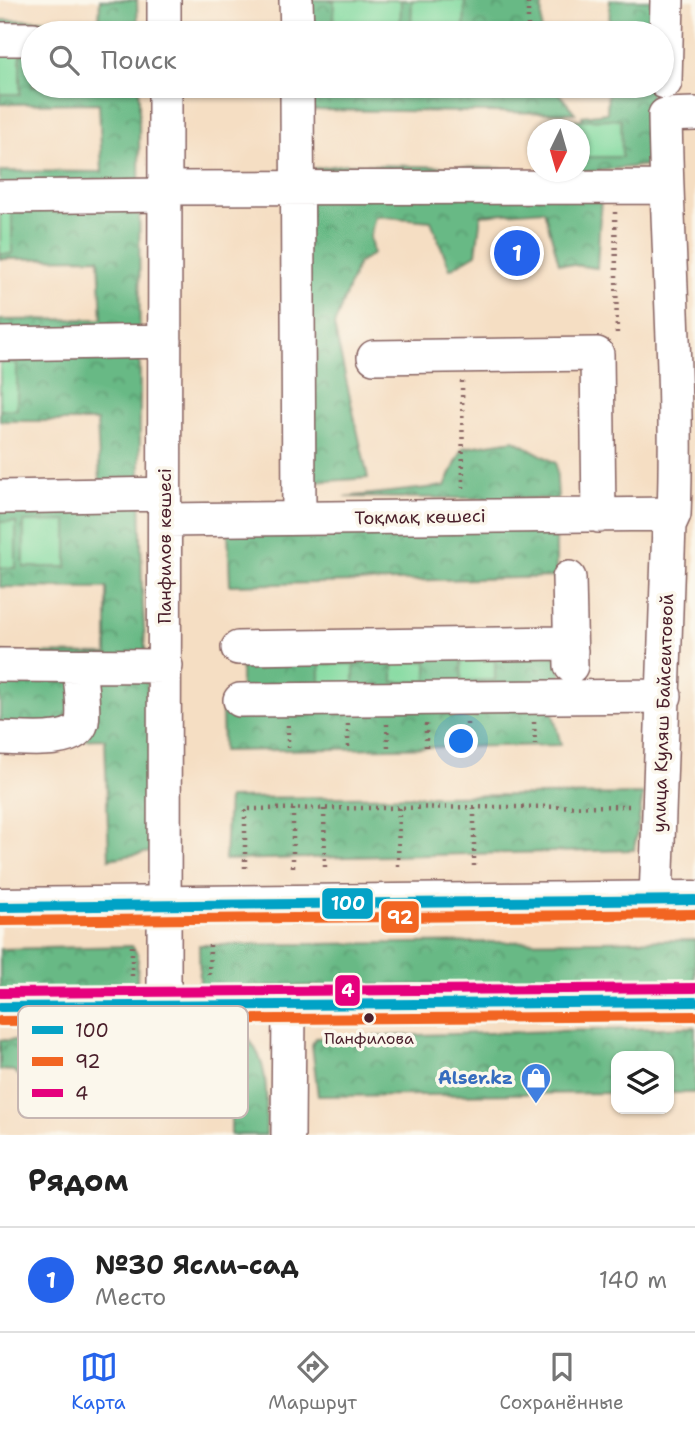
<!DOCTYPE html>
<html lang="ru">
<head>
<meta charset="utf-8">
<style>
	body { margin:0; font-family:"Shantell Sans",sans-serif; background:#f6f6f6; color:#222 }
	.controls { position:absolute; right:21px; bottom:21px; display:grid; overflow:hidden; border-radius:14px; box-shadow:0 2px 5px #0004 }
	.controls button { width:63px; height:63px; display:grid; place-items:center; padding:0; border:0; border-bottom:2px solid #e0e0e0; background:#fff; color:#222; font:35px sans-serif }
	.compass { position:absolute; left:527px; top:119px; width:63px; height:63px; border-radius:50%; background:#fff; box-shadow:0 2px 5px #0004; rotate:185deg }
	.you { position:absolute; left:462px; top:742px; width:24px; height:24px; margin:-18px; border:5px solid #fff; border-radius:50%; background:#1a73e8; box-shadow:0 0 0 10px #1a73e833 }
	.badge { display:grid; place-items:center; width:46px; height:46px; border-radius:50%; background:#2563eb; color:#fff; font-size:23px; font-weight:700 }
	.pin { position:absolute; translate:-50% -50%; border:4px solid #fff; box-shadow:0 2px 7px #0006 }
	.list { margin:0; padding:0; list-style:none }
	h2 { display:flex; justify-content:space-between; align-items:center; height:91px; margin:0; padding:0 28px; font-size:30px }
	h2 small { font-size:23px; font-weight:400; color:#767676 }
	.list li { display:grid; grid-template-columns:46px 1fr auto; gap:21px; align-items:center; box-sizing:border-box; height:105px; padding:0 28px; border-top:2px solid #e0e0e0 }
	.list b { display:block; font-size:26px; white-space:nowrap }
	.list p { margin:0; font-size:23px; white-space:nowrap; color:#767676 }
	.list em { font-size:23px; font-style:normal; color:#767676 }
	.icon { flex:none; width:38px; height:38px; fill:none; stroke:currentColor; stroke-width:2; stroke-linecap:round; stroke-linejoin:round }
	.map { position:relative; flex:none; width:695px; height:1135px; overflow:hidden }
	.search { position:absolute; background:#fff; box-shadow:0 2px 5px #0004; left:21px; right:21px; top:21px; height:77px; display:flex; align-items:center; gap:18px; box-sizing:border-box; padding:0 24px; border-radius:38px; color:#767676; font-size:26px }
	.sheet { height:196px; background:#fff }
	nav { display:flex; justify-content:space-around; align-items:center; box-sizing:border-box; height:98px; border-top:2px solid #e0e0e0; background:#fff; font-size:19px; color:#767676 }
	nav a { display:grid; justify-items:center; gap:4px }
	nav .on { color:#2563eb }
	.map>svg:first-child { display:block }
	.forest { fill:url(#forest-crowns); stroke:#596c58; stroke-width:2 }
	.green { fill:#80d99e; stroke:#657c64; stroke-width:2 }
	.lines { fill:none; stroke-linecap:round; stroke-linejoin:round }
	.minor-casing { stroke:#866260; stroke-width:36 }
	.major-casing { stroke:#866260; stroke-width:41 }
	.path { stroke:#866260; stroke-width:4.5; stroke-dasharray:2 5; stroke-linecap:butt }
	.minor { stroke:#fff; stroke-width:33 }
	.major { stroke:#fff; stroke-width:38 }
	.bus-1-casing { stroke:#fbf7ec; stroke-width:16 }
	.bus-2-casing { stroke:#fbf7ec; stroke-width:16 }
	.bus-3-casing { stroke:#fbf7ec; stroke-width:16 }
	.bus-1 { stroke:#04a2c6; stroke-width:10 }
	.bus-2 { stroke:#f26522; stroke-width:10 }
	.bus-3 { stroke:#e5007d; stroke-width:10 }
	.bus-dot { fill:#4a1f2b; stroke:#fbf7ec; stroke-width:2.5 }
	.labels { text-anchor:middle; stroke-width:7; stroke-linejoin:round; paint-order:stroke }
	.bus-label { font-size:16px; fill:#4a1f2b; stroke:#fbf7ec }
	.street-label { font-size:18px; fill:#4a1f2b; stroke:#fbf7ec }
	.shop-label { font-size:18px; font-weight:bold; fill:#366cbe; stroke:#fbf7ec; text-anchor:end }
	.key { fill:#fbf7ec; stroke:#c6b6b2; stroke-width:2 }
	.key-label { font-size:19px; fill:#4a1f2b }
	.line-badge { stroke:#fbf7ec; stroke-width:2.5 }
	.badge-label { font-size:19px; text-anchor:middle; font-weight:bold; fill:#fff }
</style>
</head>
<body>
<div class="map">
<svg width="695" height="1135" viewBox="0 0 695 1135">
	<defs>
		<pattern id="forest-crowns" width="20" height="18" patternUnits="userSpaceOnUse" patternTransform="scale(1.75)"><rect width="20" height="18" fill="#68b985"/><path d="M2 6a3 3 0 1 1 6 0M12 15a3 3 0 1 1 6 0" fill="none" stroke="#58966d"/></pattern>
	</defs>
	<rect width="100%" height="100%" fill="#fbf7ec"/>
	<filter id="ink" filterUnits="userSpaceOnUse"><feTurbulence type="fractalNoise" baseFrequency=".0143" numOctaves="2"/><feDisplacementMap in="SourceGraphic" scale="14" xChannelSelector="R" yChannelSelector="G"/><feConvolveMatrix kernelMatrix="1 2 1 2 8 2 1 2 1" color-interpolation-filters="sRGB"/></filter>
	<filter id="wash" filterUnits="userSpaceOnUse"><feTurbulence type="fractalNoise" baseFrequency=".00686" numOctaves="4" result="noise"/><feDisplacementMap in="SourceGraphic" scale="28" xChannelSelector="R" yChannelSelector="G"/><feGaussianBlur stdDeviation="1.57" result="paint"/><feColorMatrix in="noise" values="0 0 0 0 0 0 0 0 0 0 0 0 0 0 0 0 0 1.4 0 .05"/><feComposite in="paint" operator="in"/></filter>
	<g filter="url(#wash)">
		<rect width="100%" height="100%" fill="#f5dec3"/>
		<path class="forest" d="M100 0H137L138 33H33V86H139L140 476 100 481 97 421H0V320L102 319 99 258 0 259V171L102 172 99 103 0 104V20H99Z
			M285 0H336L340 33H285Z
			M385 0H542L541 33H360Z
			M610 0H654L653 33H609Z
			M284 86H553L575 113 310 110Z
			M608 86H651L649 165 569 174 580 172 582 116 607 113Z
			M346 164 516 169 580 197 601 196 597 268 559 263 544 210 481 215 476 254 450 269 431 221 375 216 370 237 373 254 358 263 334 326 368 478 288 484 312 169Z
			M514 440 556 463 558 499 345 497 445 486 463 448Z
			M140 485 142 589 156 851 109 859 105 739 0 742V653L107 654V588L0 587V486Z
			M556 527V577L230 585 228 530Z
			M561 655V687L241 692V656Z
			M551 706 561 745 223 751 222 711Z
			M643 794 634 850 225 860 228 798Z
			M695 940V983L200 987 199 945Z
			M132 946 138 955 137 981 124 992H0V949Z
			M695 1027V1093H669V1056H616V1093L318 1096 312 1045 315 1038Z
			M221 1035 248 1038C271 1065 266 1101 266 1135H231V1088H147L151 1066 228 1067Z
			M0 1040 119 1043 116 1088 32 1087 14 1071 0 1070Z"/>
		<path class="green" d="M334 0H401L400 33H333Z
			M412 0H465L464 33H411Z
			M0 48H20V94H0Z
			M621 119 622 157H580V130L569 129V120Z
			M0 208H12V254H0Z
			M0 363H17V409L0 410Z
			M67 521V567H24V522Z
			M0 522H16V568H0Z
			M495 659V680L462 681 461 661Z
			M427 661V682H393V662Z
			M320 664H354V684H320Z"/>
	</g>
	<g filter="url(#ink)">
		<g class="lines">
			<g class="minor-casing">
				<path id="minor" d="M164 0V33
					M296 0 297 33
					M0 39H33
					M665 82 667 0
					M297 86 299 518
					M165 188 666 187
					M0 197 165 195
					M0 344 165 341
					M374 357 597 354 599 516
					M0 497 165 494
					M165 520 674 514
					M569 578 571 666
					M238 648 560 643 571 651
					M0 665 166 666
					M240 700 665 696
					M0 738C20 738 76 746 82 722 85 706 80 682 79 666
					M656 900 669 525 674 514C679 381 667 248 665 115L695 114
					M164 1006 165 86
					M288 1135 289 1007"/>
			</g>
			<g class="major-casing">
				<path id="major" d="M0 907 695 900
					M0 1007 695 1002"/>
			</g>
			<path class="path" d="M528 33V0
				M518 86 527 89 642 91
				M615 212 617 336
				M462 381 463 491
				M534 722 535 745
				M467 723 468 747
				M348 724V749
				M387 724 388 748
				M288 725V750
				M426 747V724
				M474 808V866
				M324 809 325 867
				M398 866 399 808
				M293 867V809
				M245 868V809L634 806
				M132 946V977
				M209 975 210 945
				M356 1033 357 1044"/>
			<use href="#minor" class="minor"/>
			<use href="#major" class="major"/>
			<g class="bus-1-casing">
				<path id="bus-1" d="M0 907 695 900
					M0 1007 695 1002"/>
			</g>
			<g class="bus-2-casing">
				<path id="bus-2" d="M0 921 695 914
					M0 1021 695 1016"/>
			</g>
			<g class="bus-3-casing">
				<path id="bus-3" d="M0 993 695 988"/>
			</g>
			<use href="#bus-1" class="bus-1"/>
			<use href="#bus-2" class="bus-2"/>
			<use href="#bus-3" class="bus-3"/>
		</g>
	</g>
	<defs>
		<g id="shop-pin" transform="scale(1.575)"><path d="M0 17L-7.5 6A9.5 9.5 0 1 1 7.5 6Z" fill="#3f7fe0" stroke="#fbf7ec"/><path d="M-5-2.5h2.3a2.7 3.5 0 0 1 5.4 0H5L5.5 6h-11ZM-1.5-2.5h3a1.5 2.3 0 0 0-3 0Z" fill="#fff"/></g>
	</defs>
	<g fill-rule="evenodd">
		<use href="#shop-pin" x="536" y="1078"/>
	</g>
	<circle class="bus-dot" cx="369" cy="1018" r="6"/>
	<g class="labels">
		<g class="bus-label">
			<text x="369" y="1044">Панфилова</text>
		</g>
		<g class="street-label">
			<text transform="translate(420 517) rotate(-1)" y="6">Тоқмақ көшесі</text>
			<text transform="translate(165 546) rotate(-90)" y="6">Панфилов көшесі</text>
			<text transform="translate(663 713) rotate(-88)" y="6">улица Куляш Байсеитовой</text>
		</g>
		<g class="shop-label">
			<text x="513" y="1084">Alser.kz</text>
		</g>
	</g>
	<rect x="18" y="1006" width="230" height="112" rx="10" class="key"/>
	<rect x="32" y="1026" width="31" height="8" fill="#04a2c6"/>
	<rect x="32" y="1057" width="31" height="9" fill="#f26522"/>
	<rect x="32" y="1089" width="31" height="8" fill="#e5007d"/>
	<g class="key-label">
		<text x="75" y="1037">100</text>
		<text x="75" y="1068">92</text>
		<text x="75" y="1100">4</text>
	</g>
	<g class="line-badge">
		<rect x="321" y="887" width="53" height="33" rx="7" fill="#04a2c6"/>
		<rect x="380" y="900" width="40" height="34" rx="7" fill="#f26522"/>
		<rect x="334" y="974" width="27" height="33" rx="7" fill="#e5007d"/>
	</g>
	<g class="badge-label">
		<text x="348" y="910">100</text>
		<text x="400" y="924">92</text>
		<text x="348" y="997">4</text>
	</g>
</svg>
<div class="controls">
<button><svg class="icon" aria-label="layers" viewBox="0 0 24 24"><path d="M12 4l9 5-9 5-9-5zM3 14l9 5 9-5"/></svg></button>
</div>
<svg class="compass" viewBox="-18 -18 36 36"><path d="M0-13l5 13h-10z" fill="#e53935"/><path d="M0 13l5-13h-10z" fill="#767676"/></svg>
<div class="you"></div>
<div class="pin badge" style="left:517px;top:253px">1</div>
<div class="search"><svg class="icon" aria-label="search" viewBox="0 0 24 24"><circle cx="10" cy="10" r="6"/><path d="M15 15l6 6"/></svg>Поиск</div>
</div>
<section class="sheet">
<h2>Рядом<small></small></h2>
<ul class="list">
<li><span class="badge">1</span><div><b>№30 Ясли-сад</b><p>Место</p></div><em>140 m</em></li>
</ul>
</section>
<nav>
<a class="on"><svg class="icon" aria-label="map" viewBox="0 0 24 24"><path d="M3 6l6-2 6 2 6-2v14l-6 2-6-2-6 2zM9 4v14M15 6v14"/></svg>Карта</a>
<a><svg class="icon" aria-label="directions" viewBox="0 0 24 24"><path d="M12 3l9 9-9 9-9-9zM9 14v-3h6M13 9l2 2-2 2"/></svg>Маршрут</a>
<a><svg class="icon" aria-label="saved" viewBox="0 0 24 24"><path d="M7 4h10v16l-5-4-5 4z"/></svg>Сохранённые</a>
</nav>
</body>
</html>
